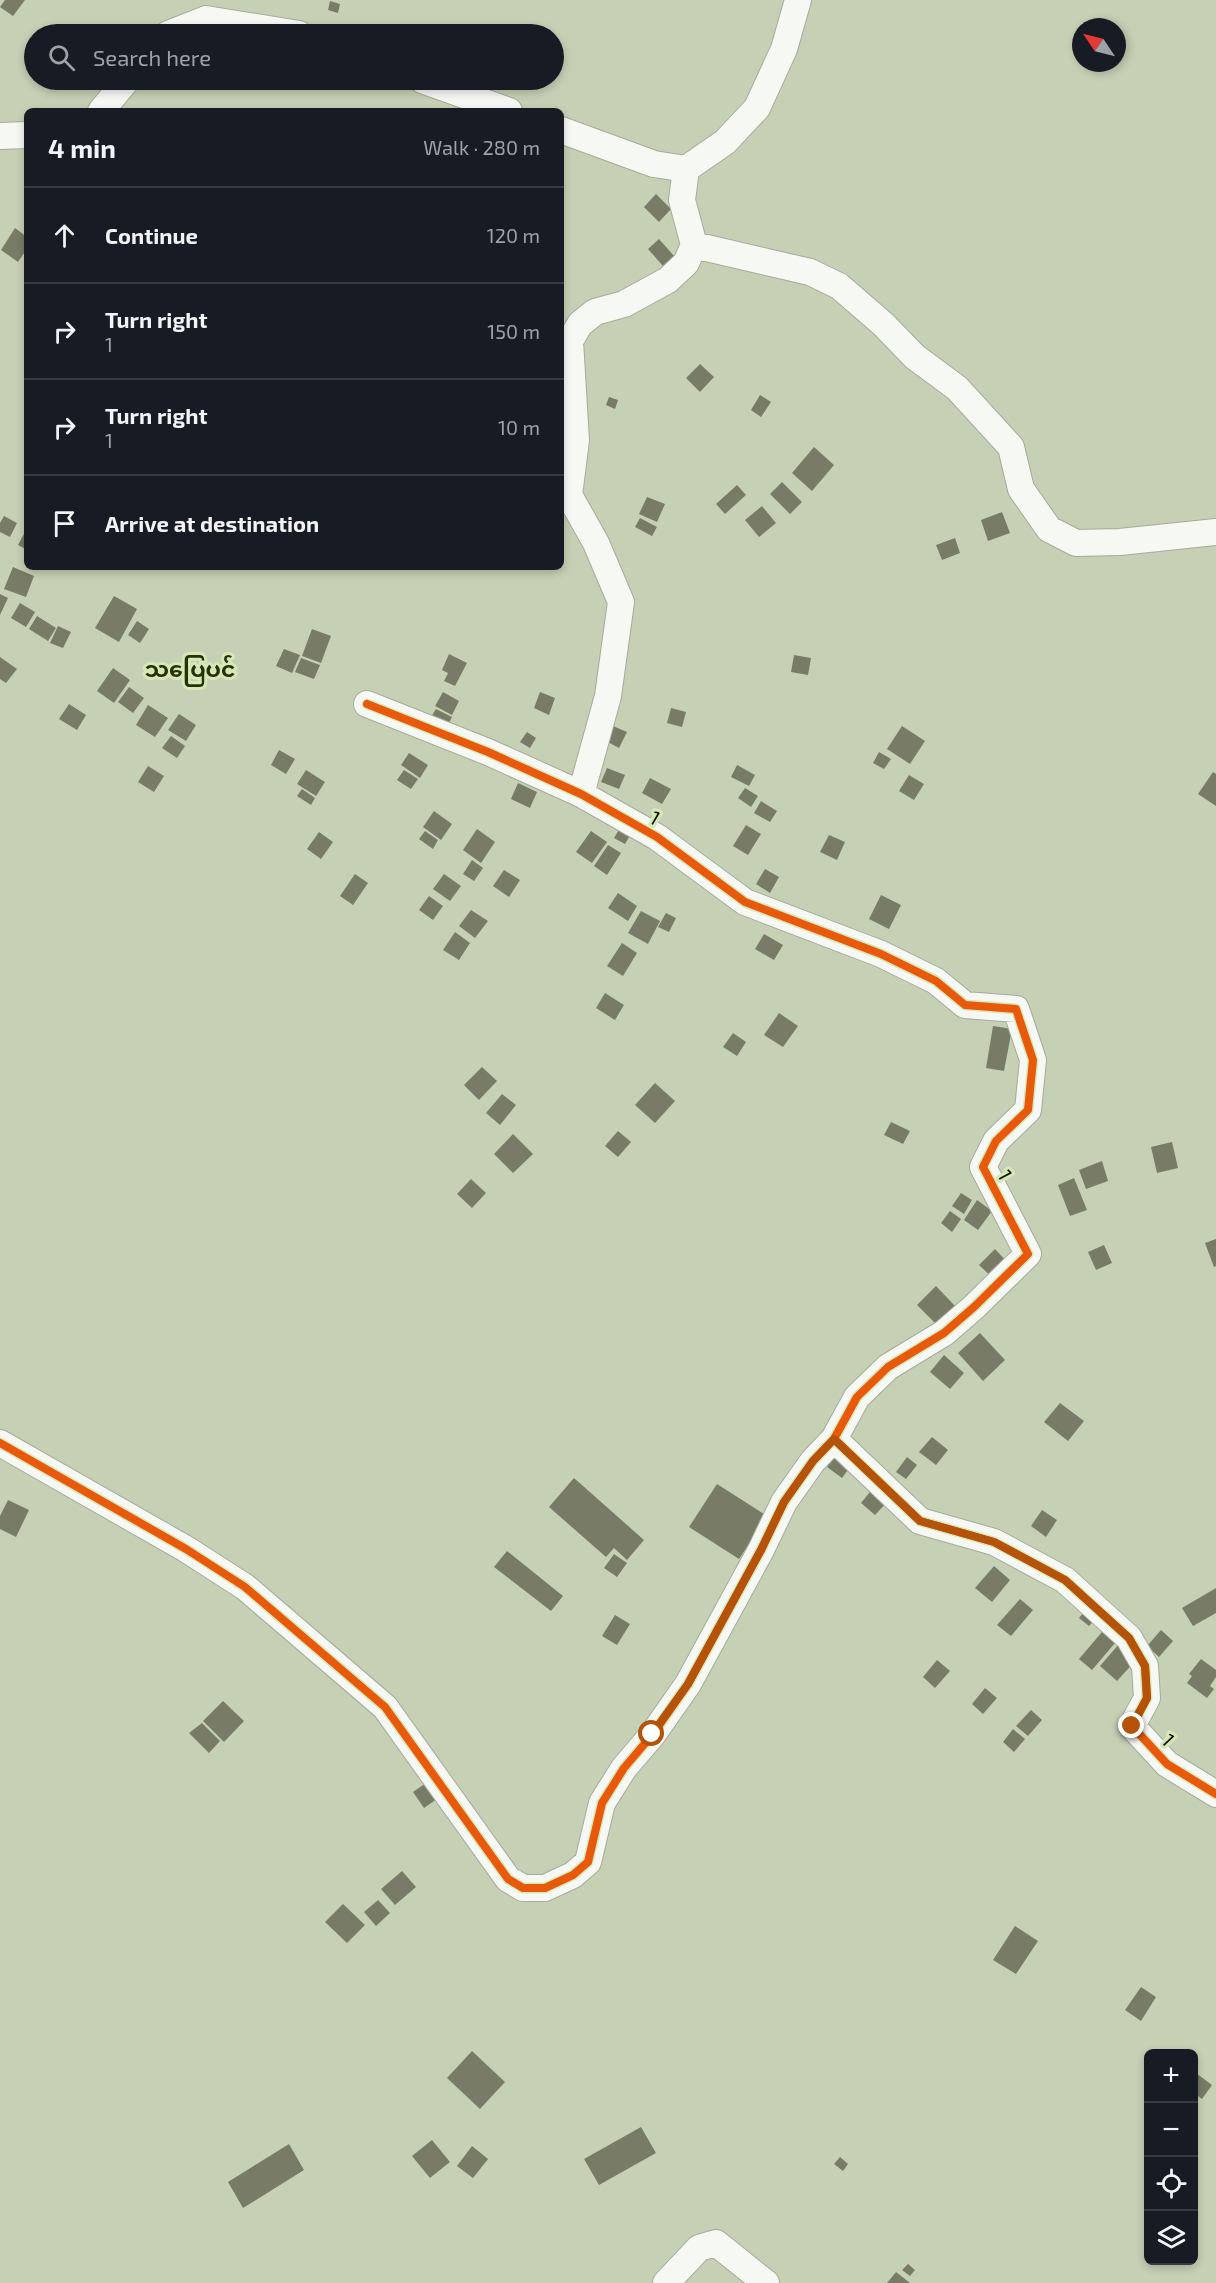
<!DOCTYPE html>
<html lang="en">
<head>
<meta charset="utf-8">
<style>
	body { margin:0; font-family:"Exo 2","Noto Sans Myanmar",sans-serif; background:#20242c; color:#f1f3f6 }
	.controls { position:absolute; right:18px; bottom:18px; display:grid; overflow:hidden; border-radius:9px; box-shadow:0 3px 9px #0003 }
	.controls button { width:54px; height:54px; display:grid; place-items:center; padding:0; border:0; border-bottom:2px solid #363941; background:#171b24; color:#f1f3f6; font:30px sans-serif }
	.compass { position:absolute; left:1072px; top:18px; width:54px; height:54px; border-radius:50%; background:#171b24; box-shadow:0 3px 9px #0003; rotate:305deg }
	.stop { position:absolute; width:18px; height:18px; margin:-14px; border:4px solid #b45309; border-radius:50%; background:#fff }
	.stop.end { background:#b45309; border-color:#fff; box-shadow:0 2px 6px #0008 }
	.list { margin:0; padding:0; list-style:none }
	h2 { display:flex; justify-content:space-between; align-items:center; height:78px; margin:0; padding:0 24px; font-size:26px }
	h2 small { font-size:20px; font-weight:400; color:#9ea1a6 }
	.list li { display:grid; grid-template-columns:39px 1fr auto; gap:18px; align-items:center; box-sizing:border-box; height:96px; padding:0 24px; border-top:2px solid #363941 }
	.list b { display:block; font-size:22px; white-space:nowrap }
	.list p { margin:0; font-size:20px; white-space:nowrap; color:#9ea1a6 }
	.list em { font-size:20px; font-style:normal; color:#9ea1a6 }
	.icon { flex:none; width:33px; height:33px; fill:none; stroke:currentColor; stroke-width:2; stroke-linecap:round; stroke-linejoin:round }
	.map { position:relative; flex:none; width:1216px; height:2283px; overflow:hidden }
	.search { position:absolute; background:#171b24; box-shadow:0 3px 9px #0003; left:24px; top:24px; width:540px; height:66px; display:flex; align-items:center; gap:15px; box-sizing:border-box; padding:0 21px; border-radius:33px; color:#9ea1a6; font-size:22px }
	.panel { position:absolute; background:#171b24; box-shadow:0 3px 9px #0003; left:24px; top:108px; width:540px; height:462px; border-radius:9px }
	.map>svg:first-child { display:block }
	.building { fill:#787c67 }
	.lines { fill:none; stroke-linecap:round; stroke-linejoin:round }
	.minor-casing { stroke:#a6ac98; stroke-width:28 }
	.minor { stroke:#f6f8f4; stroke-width:26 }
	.cycleway-casing { stroke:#d6e8b7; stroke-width:11 }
	.cycleway { stroke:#e8590c; stroke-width:8 }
	.route { stroke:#b45309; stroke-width:8 }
	.labels { text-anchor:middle; stroke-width:6; stroke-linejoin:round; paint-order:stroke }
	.street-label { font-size:20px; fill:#0b1002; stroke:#d6e8b7 }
	.quarter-label { font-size:22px; font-weight:bold; fill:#263204; stroke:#d6e8b7 }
</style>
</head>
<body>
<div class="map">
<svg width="1216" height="2283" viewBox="0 0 1216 2283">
	<rect width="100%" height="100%" fill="#c6d0b5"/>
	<path class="building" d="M5 0H25L13 16 0 7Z
		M330 1 340 4 338 13 328 10Z
		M656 194 671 209 659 222 644 207Z
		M15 228 27 237V249L18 262 1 250Z
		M659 239 674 256 663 266 648 249Z
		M700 364 714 377 700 392 686 378Z
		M760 395 771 402 761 417 751 410Z
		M609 397 618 400 615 409 606 405Z
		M814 447 834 465 812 491 792 473Z
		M782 482 802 502 790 514 770 494Z
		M737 485 746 495 725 514 716 504Z
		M647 497 665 504 657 522 639 514Z
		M762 506 776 523 759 537 745 520Z
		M1002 512 1010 533 988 541 981 520Z
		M4 516 17 523 10 537 0 532V523Z
		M640 518 657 527 652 536 635 527Z
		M27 528V550L18 545Z
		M955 538 960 553 942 560 936 545Z
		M13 567 34 576 26 597 4 589Z
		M0 594 8 598 0 615Z
		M114 596 137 609 119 642 95 628Z
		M20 603 35 612 26 627 11 618Z
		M37 616 56 628 48 641 29 629Z
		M137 621 149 629 140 643 128 635Z
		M58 626 71 632 63 648 50 643Z
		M312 629 331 636 321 663 302 656Z
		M284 649 300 655 292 673 276 666Z
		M449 654 467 663 455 686 444 681 448 673 442 670Z
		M794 655 811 658 808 675 791 672Z
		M0 657 17 669 6 683 0 679Z
		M301 658 320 665 314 679 295 672Z
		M113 668 130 680 114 703 97 691Z
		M129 687 144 698 133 713 118 702Z
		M443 692 459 701 452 715 435 706Z
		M540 692 555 698 549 715 534 708Z
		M69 704 86 715 77 730 59 719Z
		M148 705 168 718 155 737 136 725Z
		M671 708 686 712 682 727 667 723Z
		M436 709 452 717 448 725 431 717Z
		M179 714 196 725 186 741 168 730Z
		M613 726 627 732 619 748 606 741Z
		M902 726 925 741 910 764 887 749Z
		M527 732 536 738 530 748 520 742Z
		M171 736 185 746 177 758 162 748Z
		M279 750 295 759 286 774 271 765Z
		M879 752 891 759 884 769 873 763Z
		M409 753 428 765 420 778 401 765Z
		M737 765 755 775 749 786 731 777Z
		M148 766 164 776 154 792 138 782Z
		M607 768 625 775 619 789 601 782Z
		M306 770 325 782 316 796 297 784Z
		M404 770 418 779 411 789 397 780Z
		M1213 772 1216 774V806L1198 794Z
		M909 775 924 784 914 800 899 791Z
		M650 778 671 789 662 804 642 793Z
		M518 783 537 792 530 808 511 799Z
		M745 788 758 796 751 807 738 798Z
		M302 789 315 798 311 805 297 796Z
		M761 801 777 811 770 822 754 813Z
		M434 811 452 824 441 840 423 827Z
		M623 823 634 829 625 844 614 838Z
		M746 825 761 834 748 855 733 846Z
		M477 829 495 842 481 863 463 850Z
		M425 831 438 840 433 849 419 839Z
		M591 831 607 842 592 863 576 852Z
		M319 832 333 842 321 859 307 849Z
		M829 835 845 842 837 860 820 852Z
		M608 845 621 853 607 875 594 866Z
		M472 860 483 868 474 881 463 874Z
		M765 869 779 877 770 893 756 884Z
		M504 870 520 880 509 897 493 886Z
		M355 874 368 883 353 905 340 896Z
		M444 874 461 886 450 901 433 889Z
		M618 893 637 906 628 921 608 908Z
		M881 895 901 905 889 929 869 919Z
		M429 896 443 906 433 920 419 910Z
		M471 910 488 921 475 938 459 926Z
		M641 911 660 921 648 944 628 933Z
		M666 913 676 918 669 932 658 927Z
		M455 932 470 943 459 960 443 950Z
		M764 934 783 945 774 960 755 949Z
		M622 943 637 953 623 976 607 966Z
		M605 993 624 1005 615 1020 596 1008Z
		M779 1013 798 1026 783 1047 764 1035Z
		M993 1026 1012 1029 1004 1071 986 1068Z
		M733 1033 746 1042 737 1056 723 1047Z
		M482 1067 497 1081 479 1100 464 1085Z
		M655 1083 675 1101 655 1123 635 1105Z
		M502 1094 516 1105 500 1125 486 1113Z
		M891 1122 910 1131 903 1144 884 1135Z
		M618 1131 631 1142 618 1157 605 1146Z
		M513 1134 533 1154 513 1173 494 1154Z
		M1172 1142 1178 1168 1157 1173 1151 1147Z
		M1102 1161 1108 1181 1086 1189 1079 1170Z
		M1074 1178 1087 1210 1070 1216 1058 1185Z
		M471 1179 486 1193 472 1208 457 1194Z
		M961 1193 972 1200 964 1214 952 1206Z
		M977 1200 992 1211 978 1230 964 1220Z
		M950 1211 961 1219 952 1232 941 1223Z
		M1216 1239V1266L1214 1267 1205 1243Z
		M1104 1245 1112 1263 1096 1270 1088 1252Z
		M995 1249 1010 1265 995 1280 979 1265Z
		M936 1286 956 1307 938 1326 917 1305Z
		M980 1333 1005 1360 983 1381 958 1353Z
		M944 1355 964 1373 950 1389 930 1372Z
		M1060 1403 1084 1421 1068 1441 1044 1422Z
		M932 1437 948 1450 936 1465 919 1452Z
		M840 1449 855 1460 842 1478 827 1467Z
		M907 1457 917 1465 906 1479 896 1472Z
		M574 1478 644 1540 627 1560 614 1548 606 1557 549 1507Z
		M717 1484 767 1516 739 1559 689 1527Z
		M874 1487 889 1500 875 1515 861 1503Z
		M8 1500 29 1510 16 1537 0 1529V1516Z
		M1042 1510 1057 1520 1046 1537 1031 1526Z
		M507 1551 563 1596 551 1611 494 1567Z
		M614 1554 627 1563 617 1577 604 1568Z
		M994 1566 1010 1580 992 1602 975 1588Z
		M1216 1588V1613L1193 1626 1182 1608Z
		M1020 1599 1033 1610 1011 1636 997 1625Z
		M1088 1607 1098 1616 1089 1626 1079 1618Z
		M615 1615 630 1624 617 1645 602 1636Z
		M1161 1630 1173 1641 1159 1657 1147 1646Z
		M1102 1632 1115 1643 1092 1670 1079 1659Z
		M1119 1644 1137 1659 1117 1681 1100 1666Z
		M1201 1659 1216 1670V1677L1210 1686 1214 1689 1207 1698 1187 1683 1192 1676 1189 1674Z
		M937 1660 950 1671 935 1688 923 1677Z
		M985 1688 997 1698 983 1714 972 1704Z
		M223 1701 244 1721 224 1742 203 1721Z
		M1031 1710 1042 1720 1028 1736 1016 1726Z
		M202 1723 220 1741 209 1753 189 1733Z
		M1013 1729 1025 1739 1014 1752 1003 1742Z
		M426 1783 437 1799 424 1808 413 1792Z
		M402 1871 416 1887 395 1905 381 1889Z
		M378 1900 390 1913 376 1926 364 1912Z
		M343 1904 365 1925 347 1943 325 1922Z
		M1015 1926 1038 1941 1016 1974 993 1960Z
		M1141 1987 1156 1997 1141 2021 1125 2010Z
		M472 2051 505 2082 480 2109 447 2078Z
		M1196 2073 1212 2085 1202 2099 1194 2093V2077Z
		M641 2127 656 2153 599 2185 584 2159Z
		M432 2140 450 2162 430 2178 412 2156Z
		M289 2144 304 2170 243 2208 228 2182Z
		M472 2146 488 2159 473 2178 457 2166Z
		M840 2157 848 2164 843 2171 834 2164Z
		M908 2264 915 2270 910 2276 902 2270Z
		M896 2272 910 2283H887Z"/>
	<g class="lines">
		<g class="minor-casing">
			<path id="minor" d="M168 34 206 19 299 34
				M422 80 509 111
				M101 111 127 80
				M561 130 654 164 686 169 725 142 757 108 784 49 798 0
				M0 136 27 135
				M694 245 810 272 839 286 883 324 915 357 957 388 1011 447 1021 489 1049 529 1076 543 1120 542 1216 532
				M367 704 488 752 581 794 657 837 745 902 881 954 936 981 965 1005 1016 1009 1033 1060 1028 1110 996 1141 983 1167 1028 1254 974 1307 944 1333 888 1367 857 1397 834 1439 920 1521 994 1542 1065 1580 1129 1638 1145 1666 1147 1698 1132 1726 1167 1764 1216 1794
				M581 794 608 696 621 602 596 543 569 495 576 440 570 341 580 324 595 312 624 304 668 280 686 263 694 245 682 200 686 169
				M0 1443 186 1549 245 1587 385 1707 508 1879 523 1888H545L573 1875 588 1862 602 1803 624 1768 653 1734 688 1684 761 1550 784 1502 813 1461 834 1439
				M666 2283 699 2248 716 2243 766 2283"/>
		</g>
		<use href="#minor" class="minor"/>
		<g class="cycleway-casing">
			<path id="cycleway" d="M367 704 488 752 581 794 657 837 745 902 881 954 936 981 965 1005 1016 1009 1033 1060 1028 1110 996 1141 983 1167 1028 1254 974 1307 944 1333 888 1367 857 1397 834 1439 920 1521 994 1542 1065 1580 1129 1638 1145 1666 1147 1698 1132 1726 1167 1764 1216 1794
				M0 1443 186 1549 245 1587 385 1707 508 1879 523 1888H545L573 1875 588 1862 602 1803 624 1768 653 1734 688 1684 761 1550 784 1502 813 1461 834 1439"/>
		</g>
		<use href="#cycleway" class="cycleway"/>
	</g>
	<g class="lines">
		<path class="route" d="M652 1734 688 1684 761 1550 784 1502 813 1461 834 1439 920 1521 994 1542 1065 1580 1129 1638 1145 1666 1147 1698 1132 1726"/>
	</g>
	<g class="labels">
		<g class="street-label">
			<text transform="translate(655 818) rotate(30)" y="7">1</text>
			<text transform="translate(1005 1175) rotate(62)" y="7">1</text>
			<text transform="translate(1168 1740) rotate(47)" y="7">1</text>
		</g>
		<g class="quarter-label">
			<text x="190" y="677">သပြေပင်</text>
		</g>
	</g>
</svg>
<div class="controls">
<button>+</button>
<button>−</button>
<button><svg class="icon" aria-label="locate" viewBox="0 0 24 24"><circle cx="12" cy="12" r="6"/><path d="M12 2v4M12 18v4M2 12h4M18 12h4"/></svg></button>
<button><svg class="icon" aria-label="layers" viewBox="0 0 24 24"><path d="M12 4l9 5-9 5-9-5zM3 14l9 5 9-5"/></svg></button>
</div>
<svg class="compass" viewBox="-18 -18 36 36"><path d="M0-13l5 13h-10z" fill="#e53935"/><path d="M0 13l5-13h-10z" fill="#9ea1a6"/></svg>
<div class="stop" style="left:652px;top:1734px"></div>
<div class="stop end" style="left:1132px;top:1726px"></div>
<div class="search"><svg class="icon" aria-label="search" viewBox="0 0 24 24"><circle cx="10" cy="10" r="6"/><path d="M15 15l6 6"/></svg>Search here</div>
<section class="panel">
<h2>4 min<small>Walk · 280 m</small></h2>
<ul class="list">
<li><svg class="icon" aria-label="ahead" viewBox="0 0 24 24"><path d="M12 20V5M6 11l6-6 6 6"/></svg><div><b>Continue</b></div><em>120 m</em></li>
<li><svg class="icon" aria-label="right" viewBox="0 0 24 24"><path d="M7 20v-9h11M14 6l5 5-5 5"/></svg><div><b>Turn right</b><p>1</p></div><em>150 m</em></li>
<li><svg class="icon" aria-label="right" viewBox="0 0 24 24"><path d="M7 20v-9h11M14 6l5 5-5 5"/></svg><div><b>Turn right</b><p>1</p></div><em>10 m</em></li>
<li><svg class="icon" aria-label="arrive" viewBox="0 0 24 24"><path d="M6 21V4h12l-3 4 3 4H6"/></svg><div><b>Arrive at destination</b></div></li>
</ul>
</section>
</div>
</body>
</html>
